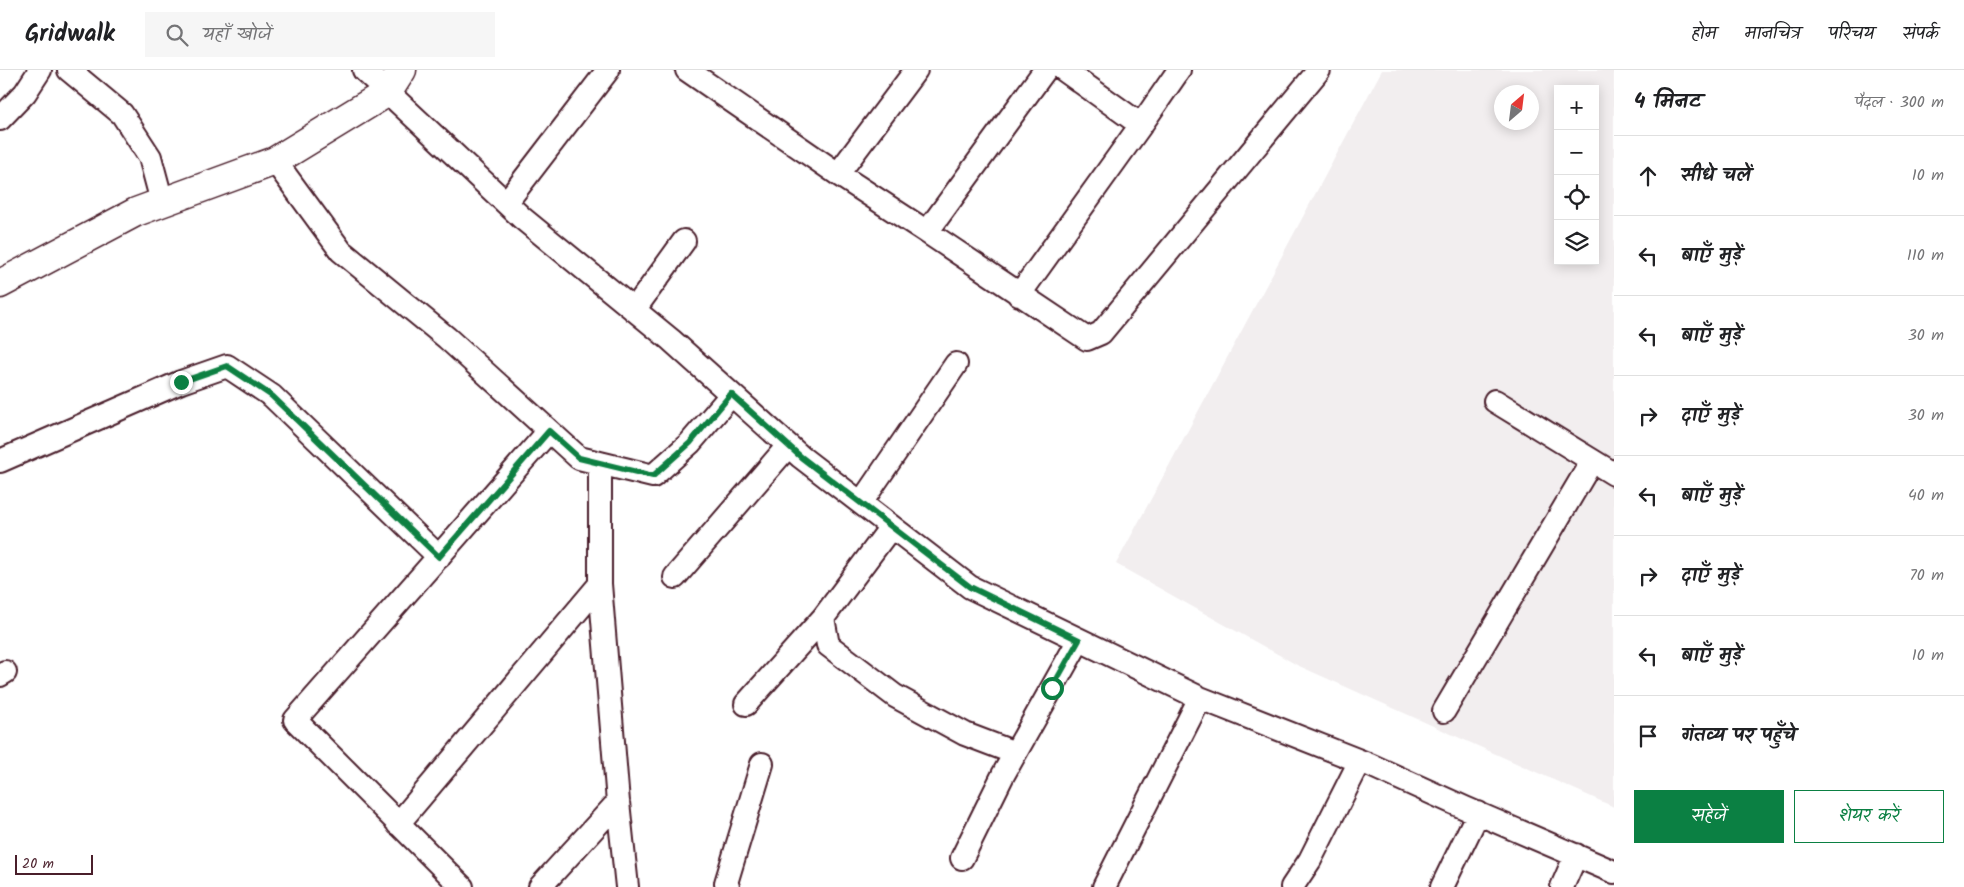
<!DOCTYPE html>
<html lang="hi">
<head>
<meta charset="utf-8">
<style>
	body { margin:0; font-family:Kalam,"Playpen Sans Deva",sans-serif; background:#f6f6f6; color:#202124 }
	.controls { position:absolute; right:15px; top:15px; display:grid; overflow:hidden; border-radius:0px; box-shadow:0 2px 12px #0003 }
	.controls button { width:45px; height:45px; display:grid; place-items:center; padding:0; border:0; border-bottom:1px solid #e0e0e0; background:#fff; color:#202124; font:25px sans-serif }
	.compass { position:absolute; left:1494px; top:15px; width:45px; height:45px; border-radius:50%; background:#fff; box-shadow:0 2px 12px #0003; rotate:28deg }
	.scale { position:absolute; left:15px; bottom:12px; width:78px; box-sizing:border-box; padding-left:5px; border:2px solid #4a1f2b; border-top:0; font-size:14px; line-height:18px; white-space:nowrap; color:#4a1f2b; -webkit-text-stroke:4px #fff; paint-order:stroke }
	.stop { position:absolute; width:15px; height:15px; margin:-11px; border:4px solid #0b8043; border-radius:50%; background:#fff }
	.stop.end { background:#0b8043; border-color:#fff; box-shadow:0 1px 5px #0008 }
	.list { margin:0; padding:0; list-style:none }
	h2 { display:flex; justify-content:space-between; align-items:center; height:65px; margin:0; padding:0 20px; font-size:21px }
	h2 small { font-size:16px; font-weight:400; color:#757577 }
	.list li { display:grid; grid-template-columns:32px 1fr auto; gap:15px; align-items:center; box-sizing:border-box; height:80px; padding:0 20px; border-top:1px solid #e0e0e0 }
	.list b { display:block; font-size:19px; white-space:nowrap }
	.list em { font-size:16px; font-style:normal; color:#757577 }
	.actions { display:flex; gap:10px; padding:15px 20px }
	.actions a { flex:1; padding:11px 0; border:1px solid #0b8043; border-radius:0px; text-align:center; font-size:18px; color:#0b8043 }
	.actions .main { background:#0b8043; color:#fff }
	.icon { flex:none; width:28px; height:28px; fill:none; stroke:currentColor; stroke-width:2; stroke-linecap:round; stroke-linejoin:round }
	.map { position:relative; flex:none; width:1614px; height:817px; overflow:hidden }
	header { display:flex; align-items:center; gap:30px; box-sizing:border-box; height:70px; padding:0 25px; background:#fff; border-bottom:1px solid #e0e0e0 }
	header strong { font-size:24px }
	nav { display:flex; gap:28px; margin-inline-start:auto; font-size:18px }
	.search { width:350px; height:45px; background:#f6f6f6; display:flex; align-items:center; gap:12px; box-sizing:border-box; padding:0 18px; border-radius:0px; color:#757577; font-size:19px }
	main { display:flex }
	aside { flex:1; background:#fff }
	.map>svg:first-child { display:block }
	.built { fill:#f2eeef; fill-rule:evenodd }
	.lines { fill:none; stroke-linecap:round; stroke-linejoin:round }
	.street-casing { stroke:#4a1f2b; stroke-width:26 }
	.secondary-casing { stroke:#4a1f2b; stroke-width:31 }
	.street { stroke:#fff; stroke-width:22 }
	.secondary { stroke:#fff; stroke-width:28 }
	.route { stroke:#0b8043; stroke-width:6 }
</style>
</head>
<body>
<header>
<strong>Gridwalk</strong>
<div class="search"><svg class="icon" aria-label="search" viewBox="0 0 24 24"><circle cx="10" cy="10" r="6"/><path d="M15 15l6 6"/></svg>यहाँ खोजें</div>
<nav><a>होम</a><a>मानचित्र</a><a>परिचय</a><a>संपर्क</a></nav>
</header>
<main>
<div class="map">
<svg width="1614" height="817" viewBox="0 0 1614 817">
	<rect width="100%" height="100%" fill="#fff"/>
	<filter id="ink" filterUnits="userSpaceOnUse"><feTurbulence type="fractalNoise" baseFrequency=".02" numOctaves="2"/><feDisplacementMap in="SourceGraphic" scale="10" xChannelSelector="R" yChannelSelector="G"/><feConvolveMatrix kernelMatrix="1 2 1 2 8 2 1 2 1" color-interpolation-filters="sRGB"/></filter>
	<g filter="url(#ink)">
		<path class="built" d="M1382 0H1614V737L1297 595 1116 494ZM1558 19H1595V191H1558ZM1502 22H1532V52H1502Z"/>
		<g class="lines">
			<g class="street-casing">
				<path id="street" d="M69 0 122 44 150 87 162 132
					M364 0 522 148 671 270 801 387 970 517 1200 628 1370 695 1465 738 1614 802
					M687 0 838 104 916 0
					M1064 0 1141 55
					M0 49 25 23 40 0
					M275 91 341 181 447 268 579 388 653 406 690 373 731 325
					M838 104 927 162 1045 0
					M506 133 608 0
					M927 162 1087 269 1101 263 1319 0
					M1019 225 1141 55 1179 0
					M634 240 684 171
					M1495 331 1614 404
					M0 391 181 312 227 296 272 326 439 487
					M600 393V514L618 732 627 817
					M861 433 956 294
					M675 507 788 376
					M823 548 828 575 895 626 965 664 1015 683
					M0 605 5 602
					M746 634 823 548 891 457
					M1444 641 1592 391
					M398 754 600 514
					M962 788 1003 705 1079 570
					M462 817 295 650 549 361
					M540 817 618 732
					M728 817 726 813 762 694
					M1104 817 1200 628
					M1292 817 1310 790 1360 691
					M1442 817 1478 743
					M1562 817 1576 785"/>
			</g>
			<g class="secondary-casing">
				<path id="secondary" d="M0 214 136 142 275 91 388 22 402 0"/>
			</g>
			<use href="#street" class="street"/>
			<use href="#secondary" class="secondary"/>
		</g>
	</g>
	<g class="lines" filter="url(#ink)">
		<path class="route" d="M181 312 227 296 272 326 439 487 549 361 579 388 653 406 690 373 731 324 801 387 970 517 1079 570 1052 618"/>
	</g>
</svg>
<div class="controls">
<button>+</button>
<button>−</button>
<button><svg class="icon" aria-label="locate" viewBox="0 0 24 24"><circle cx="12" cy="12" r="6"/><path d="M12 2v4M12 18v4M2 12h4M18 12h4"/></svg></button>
<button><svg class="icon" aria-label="layers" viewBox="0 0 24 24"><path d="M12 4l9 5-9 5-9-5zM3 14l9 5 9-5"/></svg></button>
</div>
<svg class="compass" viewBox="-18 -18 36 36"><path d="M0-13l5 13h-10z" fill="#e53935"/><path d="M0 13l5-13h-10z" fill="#757577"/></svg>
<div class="scale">20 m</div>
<div class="stop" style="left:1052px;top:618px"></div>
<div class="stop end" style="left:181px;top:312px"></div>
</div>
<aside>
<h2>4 मिनट<small>पैदल · 300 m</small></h2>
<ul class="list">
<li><svg class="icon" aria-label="ahead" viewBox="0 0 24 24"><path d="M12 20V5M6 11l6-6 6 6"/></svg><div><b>सीधे चलें</b></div><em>10 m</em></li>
<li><svg class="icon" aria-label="left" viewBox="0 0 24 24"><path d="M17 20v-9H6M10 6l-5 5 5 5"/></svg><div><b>बाएँ मुड़ें</b></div><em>110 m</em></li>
<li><svg class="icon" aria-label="left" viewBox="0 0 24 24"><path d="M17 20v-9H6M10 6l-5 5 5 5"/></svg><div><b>बाएँ मुड़ें</b></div><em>30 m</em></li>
<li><svg class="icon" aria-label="right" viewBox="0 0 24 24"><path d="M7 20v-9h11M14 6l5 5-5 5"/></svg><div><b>दाएँ मुड़ें</b></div><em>30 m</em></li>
<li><svg class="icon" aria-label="left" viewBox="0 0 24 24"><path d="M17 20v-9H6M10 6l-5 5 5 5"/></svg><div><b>बाएँ मुड़ें</b></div><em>40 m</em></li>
<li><svg class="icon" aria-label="right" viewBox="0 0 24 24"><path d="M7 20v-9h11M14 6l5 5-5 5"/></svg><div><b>दाएँ मुड़ें</b></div><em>70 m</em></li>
<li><svg class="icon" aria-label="left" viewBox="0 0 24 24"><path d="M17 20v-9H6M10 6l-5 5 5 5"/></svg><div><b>बाएँ मुड़ें</b></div><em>10 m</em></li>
<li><svg class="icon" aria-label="arrive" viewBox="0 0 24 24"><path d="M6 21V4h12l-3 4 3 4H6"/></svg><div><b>गंतव्य पर पहुँचे</b></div></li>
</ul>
<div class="actions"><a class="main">सहेजें</a><a>शेयर करें</a></div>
</aside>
</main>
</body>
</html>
